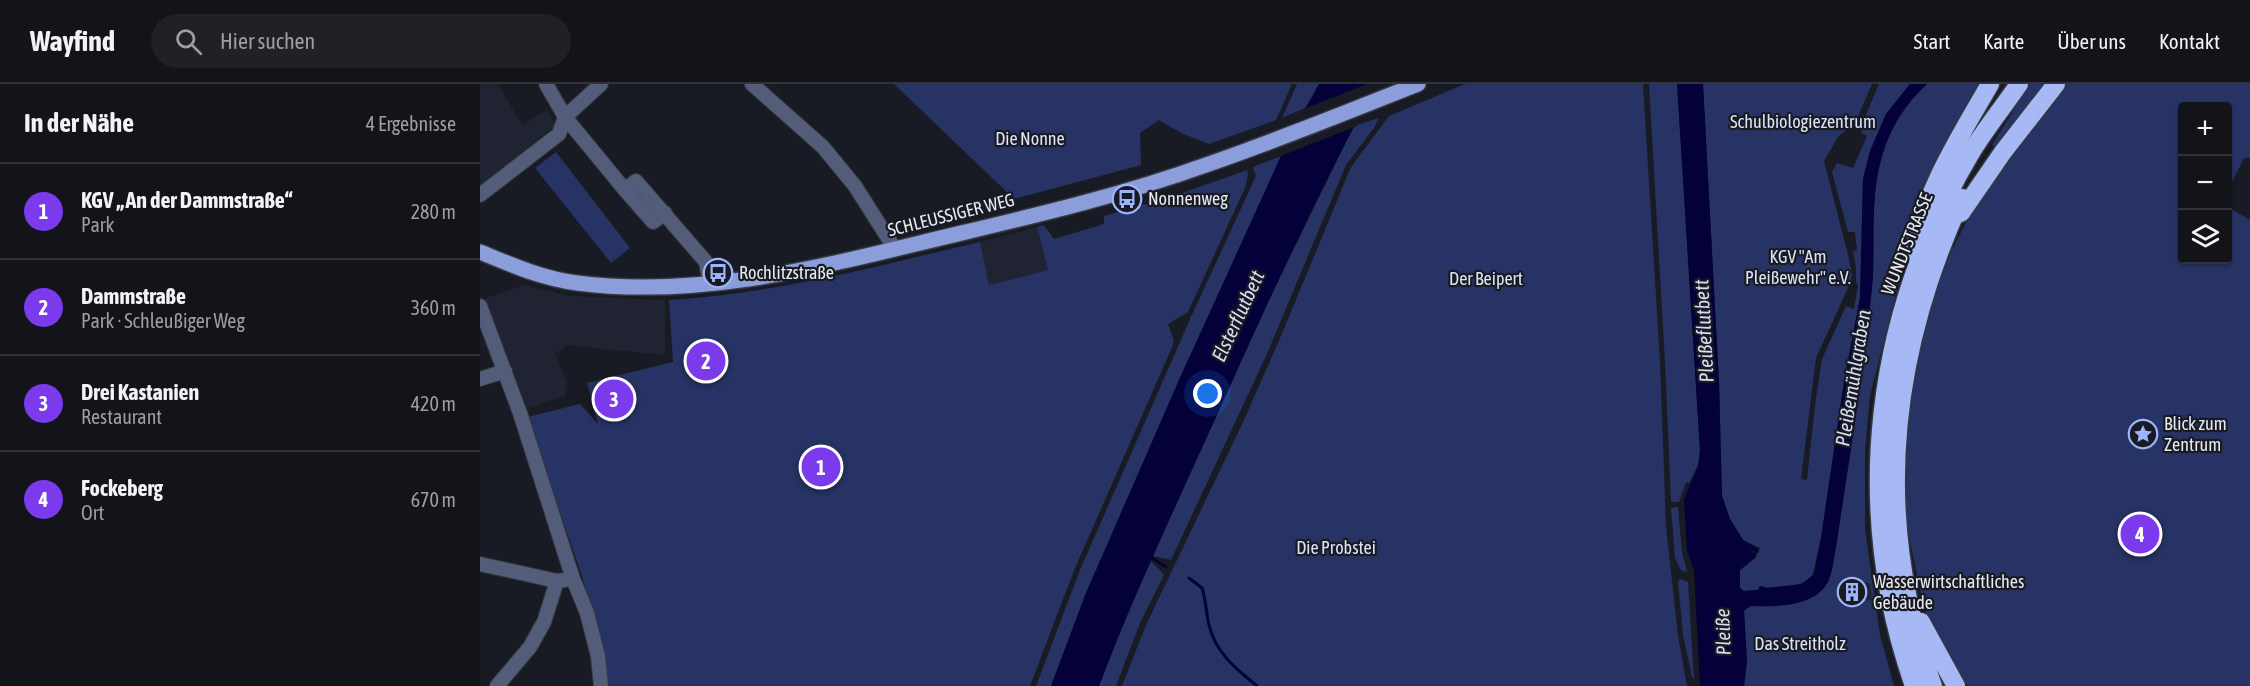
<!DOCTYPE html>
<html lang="de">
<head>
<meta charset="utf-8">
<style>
	body { margin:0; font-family:"Asap Condensed",sans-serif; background:#1f2127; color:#f1f3f6 }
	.controls { position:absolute; right:18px; top:18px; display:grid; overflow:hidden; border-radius:6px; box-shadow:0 2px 4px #0004 }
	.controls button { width:54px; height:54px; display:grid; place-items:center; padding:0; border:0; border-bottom:2px solid #313339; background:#12141a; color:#f1f3f6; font:30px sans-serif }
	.you { position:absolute; left:728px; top:310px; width:21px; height:21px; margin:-15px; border:4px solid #fff; border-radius:50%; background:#1a73e8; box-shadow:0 0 0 9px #1a73e833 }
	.badge { display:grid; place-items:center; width:39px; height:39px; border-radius:50%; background:#7c3aed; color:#fff; font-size:20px; font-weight:700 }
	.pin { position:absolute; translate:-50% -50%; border:3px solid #fff; box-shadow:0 2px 6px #0006 }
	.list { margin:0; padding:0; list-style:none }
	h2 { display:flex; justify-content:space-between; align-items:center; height:78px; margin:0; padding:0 24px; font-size:26px }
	h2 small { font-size:20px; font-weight:400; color:#9c9ea2 }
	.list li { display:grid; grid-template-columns:39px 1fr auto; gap:18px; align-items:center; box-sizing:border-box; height:96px; padding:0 24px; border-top:2px solid #313339 }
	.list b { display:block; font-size:22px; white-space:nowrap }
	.list p { margin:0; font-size:20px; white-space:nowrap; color:#9c9ea2 }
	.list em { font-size:20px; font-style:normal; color:#9c9ea2 }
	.icon { flex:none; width:33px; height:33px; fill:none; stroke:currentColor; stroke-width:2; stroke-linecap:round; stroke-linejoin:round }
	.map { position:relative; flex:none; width:1770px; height:602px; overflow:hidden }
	header { display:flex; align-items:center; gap:36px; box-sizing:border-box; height:84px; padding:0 30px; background:#12141a; border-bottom:2px solid #313339 }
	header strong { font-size:28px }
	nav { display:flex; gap:33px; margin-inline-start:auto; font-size:21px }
	.search { width:420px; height:54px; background:#1f2127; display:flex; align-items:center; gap:15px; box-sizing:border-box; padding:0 21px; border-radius:33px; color:#9c9ea2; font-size:22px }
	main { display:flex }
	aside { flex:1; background:#12141a }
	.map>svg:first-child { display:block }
	.built { fill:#202432 }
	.green { fill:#273364; fill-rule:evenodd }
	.water { fill:#040039 }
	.pier { fill:#181b23 }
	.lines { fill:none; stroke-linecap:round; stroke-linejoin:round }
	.stream { stroke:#040039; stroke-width:3 }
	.minor-casing { stroke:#353840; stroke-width:16 }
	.major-casing { stroke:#353840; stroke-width:18 }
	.highway-casing { stroke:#353840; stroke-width:21 }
	.minor { stroke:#535c79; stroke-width:14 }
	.major { stroke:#8b9dda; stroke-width:15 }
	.highway { stroke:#a6b9f4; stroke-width:18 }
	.labels { text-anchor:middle; stroke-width:4.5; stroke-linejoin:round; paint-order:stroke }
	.park-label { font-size:18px; fill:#dde3f7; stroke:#181b23 }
	.poi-label { font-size:18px; fill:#e8eaf0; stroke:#181b23; text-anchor:start }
	.street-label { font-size:18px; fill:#e8eaf0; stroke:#181b23 }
	.water-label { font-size:20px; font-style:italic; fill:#d8def2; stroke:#181b23 }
</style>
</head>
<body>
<header>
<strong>Wayfind</strong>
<div class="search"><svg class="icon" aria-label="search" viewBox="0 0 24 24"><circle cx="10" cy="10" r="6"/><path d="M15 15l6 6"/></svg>Hier suchen</div>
<nav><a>Start</a><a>Karte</a><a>Über uns</a><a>Kontakt</a></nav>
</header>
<main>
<aside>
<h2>In der Nähe<small>4 Ergebnisse</small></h2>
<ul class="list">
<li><span class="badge">1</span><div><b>KGV „An der Dammstraße“</b><p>Park</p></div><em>280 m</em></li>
<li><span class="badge">2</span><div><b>Dammstraße</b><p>Park · Schleußiger Weg</p></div><em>360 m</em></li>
<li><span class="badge">3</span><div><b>Drei Kastanien</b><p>Restaurant</p></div><em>420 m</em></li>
<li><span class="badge">4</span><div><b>Fockeberg</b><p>Ort</p></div><em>670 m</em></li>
</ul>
</aside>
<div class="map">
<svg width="1770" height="602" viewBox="0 0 1770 602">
	<rect width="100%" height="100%" fill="#181b23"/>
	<path class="built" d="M0 0H18L42 41 67 26 76 41 0 102Z
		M557 143 568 186 509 201 500 158Z
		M44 201 90 212 185 216V271L85 261 82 266 75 269 87 299 85 312 47 324 4 215Z
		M1371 494 1390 500 1392 516 1381 515 1367 511Z"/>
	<path class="green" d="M414 0H812L796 36 729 60 701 49 679 36 660 49 661 81 534 115Z
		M817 0H839L825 24 802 34Z
		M985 0H1163L1180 278 1186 442 1198 552 1207 602H642L666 541 764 336 801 252 871 83 909 32Z
		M1169 0H1197L1220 367 1219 379 1209 399 1206 398 1199 418H1191L1185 278Z
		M1223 0H1392L1376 37 1358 53 1344 77 1368 171 1372 191 1368 204 1336 274 1321 395 1327 396 1335 321 1342 275 1366 222 1374 225 1378 201 1376 198V184L1373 168 1377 166 1375 148H1368L1352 88 1357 79 1373 84 1387 52 1382 49 1381 42 1399 0H1430L1406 30 1390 67 1383 95 1380 214 1364 298 1341 454 1332 493C1319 504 1296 506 1280 502L1278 506 1264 507 1260 504V486L1275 474 1280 464 1263 456 1250 435 1242 412 1239 298Z
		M1447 0H1500L1434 139 1390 312 1385 366V445L1400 551 1414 602H1264L1267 577 1264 527 1271 522 1321 518 1348 497 1356 463C1369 377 1383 291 1392 204 1396 161 1389 115 1402 72 1410 44 1425 20 1447 0ZM1371 494 1390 500 1392 516 1381 515 1367 511Z
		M1550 0H1569L1519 65 1512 61Z
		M1583 0H1770V74H1764L1748 106V22H1702V176H1748V123L1770 136V602H1488L1459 560 1443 520 1424 428V370L1428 323 1439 261 1451 220 1471 168 1498 115Z
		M899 34 894 44 866 81 786 272 691 476 673 472 786 222 874 42Z
		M76 68 150 164 131 179 55 84Z
		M801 72 606 509 571 602H556L600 486 711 233 776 92 773 83Z
		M767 86 768 91 765 104 708 228 688 240 694 257 690 268 595 484 550 602H128V593L102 492 47 333 100 320 118 340 107 299 193 278 189 216C295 210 397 182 500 158L509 201 568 186 557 143 564 141 574 155 624 140V132L688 114Z
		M1198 423 1202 468 1207 488 1201 486 1195 474 1191 424Z
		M671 477 684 491 660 539 636 602H619L644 537Z
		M1200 495 1208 498 1214 595 1212 593 1203 551 1198 497Z"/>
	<path class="water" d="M839 0H897C838 107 787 220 737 331 696 421 654 510 619 602H571L606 509 698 298 801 72Z
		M1197 0H1223L1239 298 1242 412 1250 435 1263 456 1279 465 1278 469 1267 465 1277 470 1275 474 1260 486V504L1264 507 1278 506 1280 502 1286 504 1322 500 1334 490 1341 454 1364 298 1380 214 1383 95 1390 67 1406 30 1430 0H1447C1425 20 1410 44 1402 72 1389 115 1396 161 1392 204 1383 291 1369 377 1356 463 1354 473 1353 486 1349 496 1337 523 1296 523 1271 522L1264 526 1267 577 1264 602H1220L1214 486 1207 467 1204 415 1218 382 1220 367Z"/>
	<path class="pier" d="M887 0H900L877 42 796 74 821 26Z"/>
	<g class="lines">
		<path class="stream" d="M670 473 686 483
			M709 494 722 504C726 516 726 528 729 541 735 568 756 585 777 602"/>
		<g class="minor-casing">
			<path id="minor" d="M66 0 85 33 145 106
				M272 0 343 63 375 102 415 165
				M0 111 79 50 85 33 121 0
				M185 129 173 138 145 106 156 97 226 178 230 200
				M0 222 40 329 93 495 107 529 118 572 121 602
				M0 295 25 287
				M0 480 77 497 85 496
				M17 602 50 563 64 538 77 497"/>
		</g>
		<g class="major-casing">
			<path id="major" d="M0 168C32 181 63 195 97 199 212 214 329 186 440 159 535 136 631 115 723 82 796 57 867 28 938 0"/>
		</g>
		<g class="highway-casing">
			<path id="highway" d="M1481 129 1523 68 1576 0
				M1433 169C1445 107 1479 54 1510 0
				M1441 538 1476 602
				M1434 602C1371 422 1394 231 1492 67 1506 44 1524 22 1539 0
				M1453 602C1392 436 1409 273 1482 114"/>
		</g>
		<use href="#minor" class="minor"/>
		<use href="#major" class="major"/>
		<use href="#highway" class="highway"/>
	</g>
	<defs>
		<g id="bus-ring" transform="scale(1.5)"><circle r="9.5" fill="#181b23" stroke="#9db4fd" stroke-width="1.5"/><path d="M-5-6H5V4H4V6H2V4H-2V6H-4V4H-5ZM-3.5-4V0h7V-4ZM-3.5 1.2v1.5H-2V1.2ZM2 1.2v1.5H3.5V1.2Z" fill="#9db4fd"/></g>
		<g id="sight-ring" transform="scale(1.5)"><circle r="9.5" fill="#181b23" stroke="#9db4fd" stroke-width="1.5"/><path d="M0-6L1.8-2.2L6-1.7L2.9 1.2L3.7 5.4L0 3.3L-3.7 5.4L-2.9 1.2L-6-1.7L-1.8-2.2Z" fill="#9db4fd"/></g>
		<g id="building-ring" transform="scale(1.5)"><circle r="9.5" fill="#181b23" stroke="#9db4fd" stroke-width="1.5"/><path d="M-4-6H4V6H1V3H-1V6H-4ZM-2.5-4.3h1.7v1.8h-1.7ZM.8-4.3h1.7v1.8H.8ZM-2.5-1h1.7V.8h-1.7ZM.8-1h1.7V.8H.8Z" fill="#9db4fd"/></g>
	</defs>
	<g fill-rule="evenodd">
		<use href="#bus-ring" x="647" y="115"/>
		<use href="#bus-ring" x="238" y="189"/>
		<use href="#sight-ring" x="1663" y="350"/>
		<use href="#building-ring" x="1372" y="508"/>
	</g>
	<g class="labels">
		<g class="park-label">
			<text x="1323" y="44">Schulbiologiezentrum</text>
			<text x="550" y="61">Die Nonne</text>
			<text x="1318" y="179">KGV "Am<tspan x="1318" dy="21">Pleißewehr" e.V.</tspan></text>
			<text x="1006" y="201">Der Beipert</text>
			<text x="856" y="470">Die Probstei</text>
			<text x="1320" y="566">Das Streitholz</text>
		</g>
		<g class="poi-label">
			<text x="668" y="121">Nonnenweg</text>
			<text x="259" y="195">Rochlitzstraße</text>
			<text x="1684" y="346">Blick zum<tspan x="1684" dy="21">Zentrum</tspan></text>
			<text x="1393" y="504">Wasserwirtschaftliches<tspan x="1393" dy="21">Gebäude</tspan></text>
		</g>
		<g class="street-label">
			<text transform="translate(471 131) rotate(-14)" y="6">SCHLEUSSIGER WEG</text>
			<text transform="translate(1427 160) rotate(-68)" y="6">WUNDTSTRASSE</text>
		</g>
		<g class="water-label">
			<text transform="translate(758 232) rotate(-65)" y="7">Elsterflutbett</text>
			<text transform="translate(1224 247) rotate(-93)" y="7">Pleißeflutbett</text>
			<text transform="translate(1373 294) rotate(-81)" y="7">Pleißemühlgraben</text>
			<text transform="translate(1243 548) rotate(-92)" y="7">Pleiße</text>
		</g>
	</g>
</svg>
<div class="controls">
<button>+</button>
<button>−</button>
<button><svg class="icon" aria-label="layers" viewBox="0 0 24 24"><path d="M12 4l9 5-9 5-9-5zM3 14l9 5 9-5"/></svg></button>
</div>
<div class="you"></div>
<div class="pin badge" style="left:341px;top:383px">1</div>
<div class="pin badge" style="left:226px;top:277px">2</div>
<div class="pin badge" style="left:134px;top:315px">3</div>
<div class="pin badge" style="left:1660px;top:450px">4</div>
</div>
</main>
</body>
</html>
